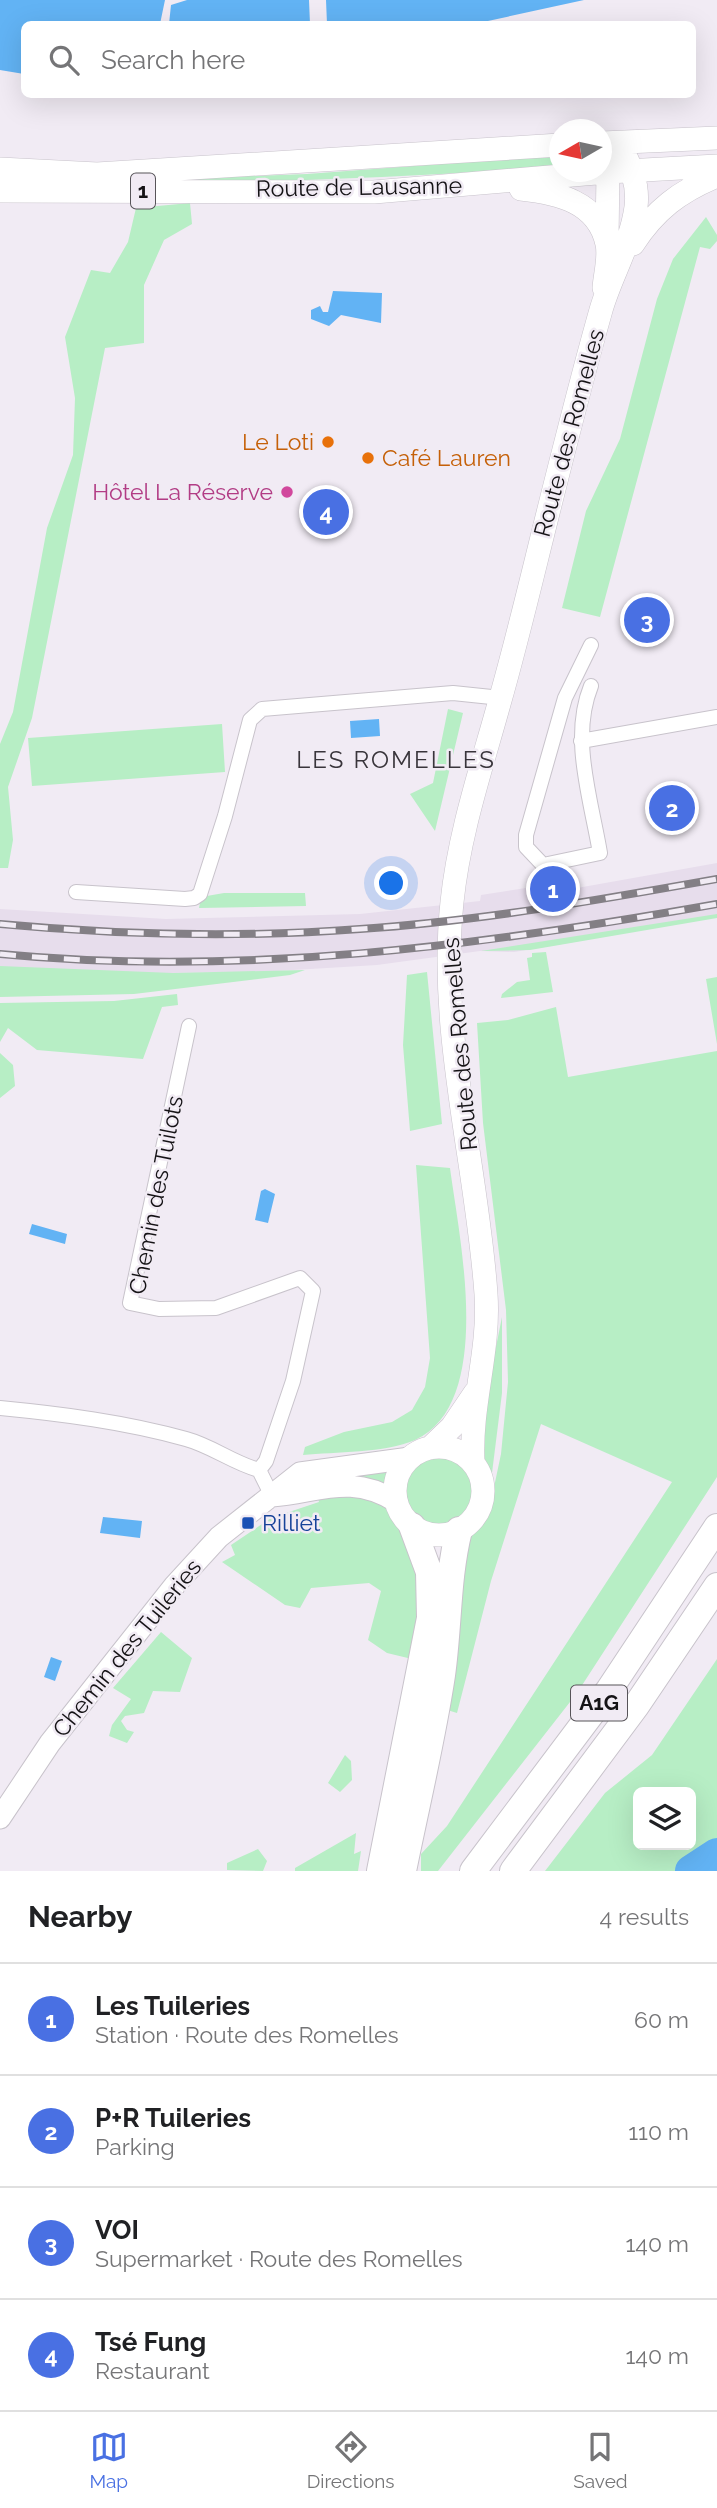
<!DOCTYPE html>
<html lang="en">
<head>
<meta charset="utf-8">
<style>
	body { margin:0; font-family:Raleway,sans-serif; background:#f6f6f6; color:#202124 }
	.controls { position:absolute; right:21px; bottom:21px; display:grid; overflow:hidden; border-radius:10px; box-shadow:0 7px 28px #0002 }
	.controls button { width:63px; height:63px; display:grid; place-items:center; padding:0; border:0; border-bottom:2px solid #e0e0e0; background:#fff; color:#202124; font:35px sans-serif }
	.compass { position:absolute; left:549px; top:119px; width:63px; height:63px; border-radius:50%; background:#fff; box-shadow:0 7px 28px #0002; rotate:261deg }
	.you { position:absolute; left:392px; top:884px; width:24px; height:24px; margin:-18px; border:5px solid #fff; border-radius:50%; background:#1a73e8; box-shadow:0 0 0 10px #1a73e833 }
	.badge { display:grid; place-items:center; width:46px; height:46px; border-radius:50%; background:#4970e3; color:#fff; font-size:23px; font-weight:700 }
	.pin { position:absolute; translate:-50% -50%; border:4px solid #fff; box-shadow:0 2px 7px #0006 }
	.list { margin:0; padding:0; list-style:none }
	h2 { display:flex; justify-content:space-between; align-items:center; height:91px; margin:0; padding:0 28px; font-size:30px }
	h2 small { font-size:23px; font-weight:400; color:#757577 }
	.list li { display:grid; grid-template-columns:46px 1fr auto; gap:21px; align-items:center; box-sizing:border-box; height:112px; padding:0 28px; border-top:2px solid #e0e0e0 }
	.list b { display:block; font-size:26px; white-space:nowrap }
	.list p { margin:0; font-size:23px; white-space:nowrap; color:#757577 }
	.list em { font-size:23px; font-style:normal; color:#757577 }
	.icon { flex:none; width:38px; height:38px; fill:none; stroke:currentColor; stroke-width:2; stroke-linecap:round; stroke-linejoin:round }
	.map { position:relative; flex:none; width:717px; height:1871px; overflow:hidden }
	.search { position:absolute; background:#fff; box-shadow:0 7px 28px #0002; left:21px; right:21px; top:21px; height:77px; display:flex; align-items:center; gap:18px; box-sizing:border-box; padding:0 24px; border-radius:10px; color:#757577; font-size:26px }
	.sheet { height:539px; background:#fff }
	nav { display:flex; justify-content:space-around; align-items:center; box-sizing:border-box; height:98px; border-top:2px solid #e0e0e0; background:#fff; font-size:19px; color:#757577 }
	nav a { display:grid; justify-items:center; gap:4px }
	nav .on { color:#4970e3 }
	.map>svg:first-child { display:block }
	.built { fill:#e7ddec }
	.green { fill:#b7eec5; fill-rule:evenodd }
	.water { fill:#62b3f4 }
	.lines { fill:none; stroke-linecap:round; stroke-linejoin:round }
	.river { stroke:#62b3f4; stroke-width:32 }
	.street-casing { stroke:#c8c3cb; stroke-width:16 }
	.secondary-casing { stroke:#c8c3cb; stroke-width:23 }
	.primary-casing { stroke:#c8c3cb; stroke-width:24 }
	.highway-casing { stroke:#c8c3cb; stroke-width:28 }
	.street { stroke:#fff; stroke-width:14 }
	.secondary { stroke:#fff; stroke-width:21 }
	.primary { stroke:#fff; stroke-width:23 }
	.highway { stroke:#fff; stroke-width:26 }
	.rail-casing { stroke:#837f85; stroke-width:8 }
	.rail { stroke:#f1ebf4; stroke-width:5; stroke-dasharray:16; stroke-linecap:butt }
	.food-dot { fill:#e8710a; stroke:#f1ebf4; stroke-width:2.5 }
	.hotel-dot { fill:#d1479c; stroke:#f1ebf4; stroke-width:2.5 }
	.transit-dot { fill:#1a4fb4; stroke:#f1ebf4; stroke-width:2.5 }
	.labels { text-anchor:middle; stroke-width:5; stroke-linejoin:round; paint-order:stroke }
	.shield { fill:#f1ebf4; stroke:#575459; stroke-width:2 }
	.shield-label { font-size:21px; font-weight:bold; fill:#151316 }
	.street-label { font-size:23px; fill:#151316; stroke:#f1ebf4 }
	.food-label { font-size:23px; fill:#c56008; stroke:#f1ebf4; text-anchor:end }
	.hotel-label { font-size:23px; fill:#b23c85; stroke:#f1ebf4; text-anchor:end }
	.transit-label { font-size:23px; fill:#164399; stroke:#f1ebf4; text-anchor:start }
	.neighbourhood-label { font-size:24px; letter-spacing:2px; fill:#39353b; stroke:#f1ebf4 }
</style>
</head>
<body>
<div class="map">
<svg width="717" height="1871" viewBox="0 0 717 1871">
	<rect width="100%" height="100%" fill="#f1ebf4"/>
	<path class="built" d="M717 863V917L545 947 514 952 480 951 377 965 260 972 0 975V909L166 919 360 914 480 901 481 895 565 882 566 890Z"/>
	<path class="green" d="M560 155 559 166C404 179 249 181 93 188L142 180 307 174Z
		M190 203 192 224 164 240 144 285V343L105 348 32 718 8 787 13 840 8 868H0V744L13 712 47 528 73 455 75 398 65 337 91 270 110 273 128 242 136 208Z
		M706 217 717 235V241L710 249 700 247 600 617 562 608 586 511 620 439 657 299 673 259Z
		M448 709 463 713 435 831 410 794 433 783Z
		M222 724 225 772 32 786 28 738Z
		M224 893H305L306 906 199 908 201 897Z
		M717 914V918L530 950 481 951Z
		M546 952 553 992 501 998 502 994 517 982 530 980 527 958 532 957V953Z
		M0 966 173 973 305 970 290 975 134 994 0 997Z
		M427 972 442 1124 410 1131 403 1045 407 975Z
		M717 977V1044L706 979Z
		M177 994 178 1005 162 1007 143 1059 37 1050 8 1028 0 1042V1003L114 1001Z
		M556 1007 568 1077 717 1051V1477L577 1693 438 1871H421V1854L447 1826 672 1482 541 1424 491 1581 457 1713 444 1709 467 1539 490 1506 501 1454 508 1382 506 1310 483 1123 477 1023 508 1020Z
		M0 1053 13 1065 15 1086 0 1098Z
		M416 1165 450 1168C459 1237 496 1403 415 1440 385 1453 335 1452 303 1455L305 1447 344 1432 392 1422 412 1410 425 1387 430 1358Z
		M502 1317V1393L492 1473H488L481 1457 484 1406Z
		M404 1491a35 35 0 1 1 70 0a35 35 0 1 1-70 0Z
		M392 1471 387 1487 336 1472Z
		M333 1492 383 1503 407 1536 422 1574 412 1659 387 1653 368 1640 381 1591 369 1583 311 1588 300 1608 285 1605 222 1562 235 1555 231 1545 271 1518 319 1502 317 1494Z
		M161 1632 192 1658 180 1692 153 1691 144 1713 125 1716 121 1721 127 1730 134 1732 127 1743 109 1736 112 1725 131 1699 113 1688Z
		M717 1659V1871H545L605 1793 652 1755ZM691 1792V1845H638V1792Z
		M345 1755 351 1761 352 1780 340 1792 328 1783Z
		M356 1833 354 1854 361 1851 358 1871H295V1868Z
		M258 1849 267 1861 263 1871 227 1870V1863Z"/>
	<path class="water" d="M0 0H165L160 24H24V74L0 70Z
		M187 0H309L310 24H169L171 5Z
		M326 0H584L474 24H327Z
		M333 291 382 293 381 323 341 315 329 326 311 319V310L320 306 323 312H328Z
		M379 719 380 736 351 738 350 721Z
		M265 1189 275 1194 268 1223 255 1220 261 1191Z
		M32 1224 67 1234 65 1244 29 1234Z
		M103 1517 142 1521 140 1538 100 1533Z
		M51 1657 62 1661 55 1681 44 1677Z"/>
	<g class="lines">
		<path class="river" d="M691 1871 717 1854"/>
		<g class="street-casing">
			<path id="street" d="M591 686C570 738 591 799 600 853L543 865 526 847V835L565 698 591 645
				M581 741 717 717
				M76 892 185 899 194 898 200 894 225 816 250 720 262 709 453 693 501 698
				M189 1026 130 1303 159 1309 216 1308 300 1278 313 1291 293 1381 266 1461 259 1470
				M0 1408C62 1414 125 1422 186 1439 212 1446 233 1463 259 1470L272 1496"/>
		</g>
		<g class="secondary-casing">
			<path id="secondary" d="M272 1496C320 1492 351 1473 397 1502
				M0 1818 50 1743 175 1585 219 1537 300 1473 410 1458"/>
		</g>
		<g class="primary-casing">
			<path id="primary" d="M602 143 717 138
				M0 169 97 174 560 145
				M521 189C557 193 598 201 607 244 610 257 605 274 604 288
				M0 191 374 192 608 172 717 166
				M607 239 608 172 613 159
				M633 244C655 210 680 191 717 176
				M395 1491a44 44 0 1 1 88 0a44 44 0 1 1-88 0Z
				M430 1448 452 1427 475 1393
				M473 1462C470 1404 490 1352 486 1294 477 1164 438 1033 452 902 459 834 481 769 499 704 517 641 532 577 548 513 565 445 582 377 601 310 611 275 631 244 636 207 639 183 630 164 619 143"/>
		</g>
		<g class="highway-casing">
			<path id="highway" d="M380 1871 430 1618 429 1572 412 1526
				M403 1871C416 1806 432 1741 442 1675 449 1626 447 1578 459 1530
				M473 1871 609 1690 717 1527
				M513 1871 636 1706 717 1586"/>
		</g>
		<use href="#street" class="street"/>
		<use href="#secondary" class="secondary"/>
		<use href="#primary" class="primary"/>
		<use href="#highway" class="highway"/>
		<g class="rail-casing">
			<path id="rail" d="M0 924C120 935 240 938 360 929 480 921 599 900 717 879
				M0 954C242 977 479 946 717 904"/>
		</g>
		<use href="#rail" class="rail"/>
	</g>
	<g class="food-dot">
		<circle cx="328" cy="442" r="7"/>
		<circle cx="368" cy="458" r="7"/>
	</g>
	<circle class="hotel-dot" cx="287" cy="492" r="7"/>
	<rect class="transit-dot" x="241" y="1516" width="14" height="14" rx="3.5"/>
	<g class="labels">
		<g class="shield">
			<rect x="131" y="173.5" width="24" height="35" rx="5"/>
			<rect x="571" y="1685.5" width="56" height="35" rx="5"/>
		</g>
		<g class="shield-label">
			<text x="143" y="198">1</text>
			<text x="599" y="1710">A1G</text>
		</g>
		<g class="street-label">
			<text transform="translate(359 187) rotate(-1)" y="8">Route de Lausanne</text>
			<text transform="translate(569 433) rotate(-75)" y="8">Route des Romelles</text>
			<text transform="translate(460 1044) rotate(-95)" y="8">Route des Romelles</text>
			<text transform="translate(156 1195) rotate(-79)" y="8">Chemin des Tuilots</text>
			<text transform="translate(127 1648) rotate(-51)" y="8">Chemin des Tuileries</text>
		</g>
		<g class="food-label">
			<text x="314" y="450">Le Loti</text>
			<text x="382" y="466" text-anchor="start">Café Lauren</text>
		</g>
		<g class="hotel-label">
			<text x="273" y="500">Hôtel La Réserve</text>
		</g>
		<g class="transit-label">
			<text x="262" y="1531">Rilliet</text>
		</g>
		<g class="neighbourhood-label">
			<text x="396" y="768">LES ROMELLES</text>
		</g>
	</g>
</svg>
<div class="controls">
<button><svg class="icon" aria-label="layers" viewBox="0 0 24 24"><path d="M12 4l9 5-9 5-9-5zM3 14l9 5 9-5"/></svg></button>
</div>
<svg class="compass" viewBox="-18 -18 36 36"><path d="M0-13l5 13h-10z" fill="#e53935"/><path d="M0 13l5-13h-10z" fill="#757577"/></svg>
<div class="you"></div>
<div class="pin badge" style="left:553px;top:889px">1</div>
<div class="pin badge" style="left:672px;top:808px">2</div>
<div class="pin badge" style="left:647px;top:620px">3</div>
<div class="pin badge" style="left:326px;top:512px">4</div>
<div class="search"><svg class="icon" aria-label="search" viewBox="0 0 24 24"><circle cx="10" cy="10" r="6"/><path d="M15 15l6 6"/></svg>Search here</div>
</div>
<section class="sheet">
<h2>Nearby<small>4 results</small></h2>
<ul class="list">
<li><span class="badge">1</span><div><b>Les Tuileries</b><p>Station · Route des Romelles</p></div><em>60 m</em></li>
<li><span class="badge">2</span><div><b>P+R Tuileries</b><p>Parking</p></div><em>110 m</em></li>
<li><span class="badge">3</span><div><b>VOI</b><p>Supermarket · Route des Romelles</p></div><em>140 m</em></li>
<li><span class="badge">4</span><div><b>Tsé Fung</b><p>Restaurant</p></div><em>140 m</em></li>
</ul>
</section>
<nav>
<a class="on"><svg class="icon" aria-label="map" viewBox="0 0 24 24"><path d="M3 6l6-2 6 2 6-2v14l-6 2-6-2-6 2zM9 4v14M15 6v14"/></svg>Map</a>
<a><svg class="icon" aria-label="directions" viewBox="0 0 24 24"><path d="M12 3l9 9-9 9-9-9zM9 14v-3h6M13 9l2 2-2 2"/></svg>Directions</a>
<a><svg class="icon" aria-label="saved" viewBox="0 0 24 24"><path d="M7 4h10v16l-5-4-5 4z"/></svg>Saved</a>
</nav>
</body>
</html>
